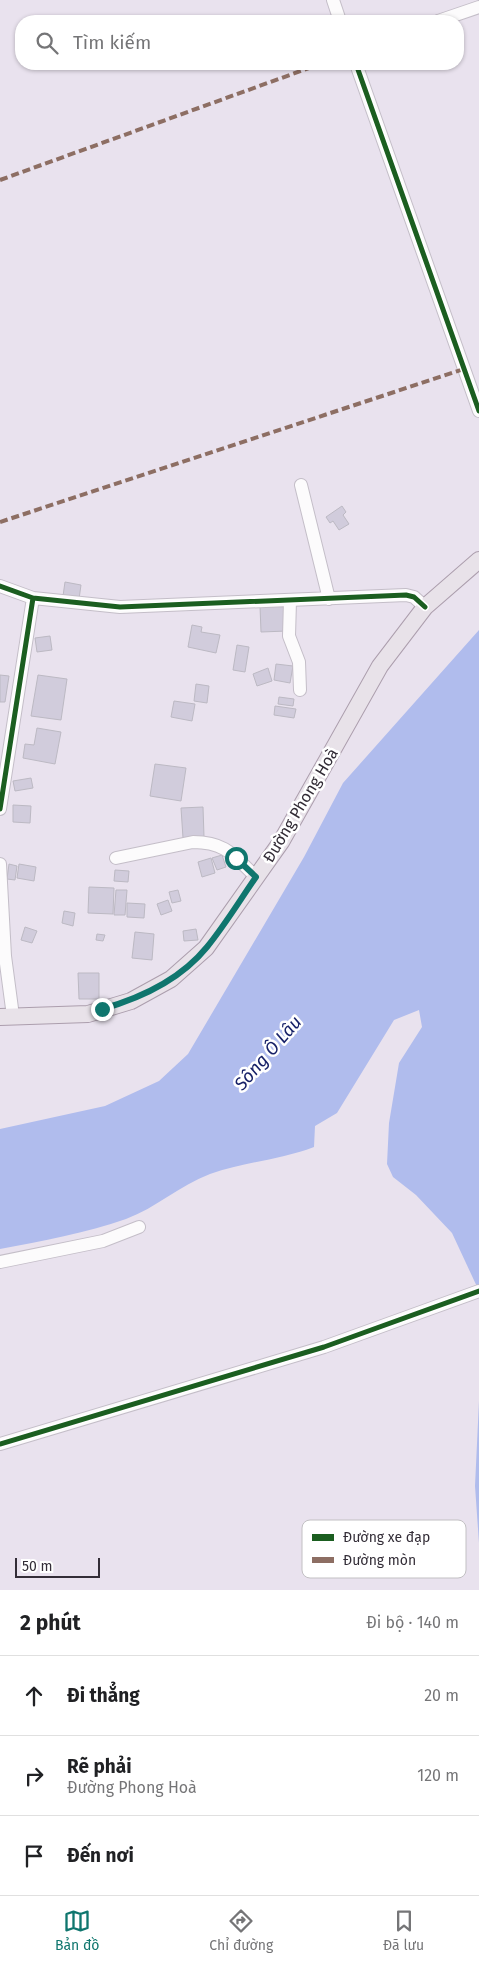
<!DOCTYPE html>
<html lang="vi">
<head>
<meta charset="utf-8">
<style>
	body { margin:0; font-family:"Fira Sans",sans-serif; background:#f6f6f6; color:#202124 }
	.scale { position:absolute; left:15px; bottom:12px; width:85px; box-sizing:border-box; padding-left:5px; border:2px solid #332d37; border-top:0; font-size:14px; line-height:18px; white-space:nowrap; color:#332d37; -webkit-text-stroke:4px #fff; paint-order:stroke }
	.stop { position:absolute; width:15px; height:15px; margin:-11px; border:4px solid #0f766e; border-radius:50%; background:#fff }
	.stop.end { background:#0f766e; border-color:#fff; box-shadow:0 1px 5px #0008 }
	.list { margin:0; padding:0; list-style:none }
	h2 { display:flex; justify-content:space-between; align-items:center; height:65px; margin:0; padding:0 20px; font-size:21px }
	h2 small { font-size:16px; font-weight:400; color:#757577 }
	.list li { display:grid; grid-template-columns:32px 1fr auto; gap:15px; align-items:center; box-sizing:border-box; height:80px; padding:0 20px; border-top:1px solid #e0e0e0 }
	.list b { display:block; font-size:19px; white-space:nowrap }
	.list p { margin:0; font-size:16px; white-space:nowrap; color:#757577 }
	.list em { font-size:16px; font-style:normal; color:#757577 }
	.icon { flex:none; width:28px; height:28px; fill:none; stroke:currentColor; stroke-width:2; stroke-linecap:round; stroke-linejoin:round }
	.map { position:relative; flex:none; width:479px; height:1590px; overflow:hidden }
	.search { position:absolute; background:#fff; box-shadow:0 1px 4px #0004; left:15px; right:15px; top:15px; height:55px; display:flex; align-items:center; gap:12px; box-sizing:border-box; padding:0 18px; border-radius:20px; color:#757577; font-size:19px }
	.sheet { height:305px; background:#fff }
	nav { display:flex; justify-content:space-around; align-items:center; box-sizing:border-box; height:70px; border-top:1px solid #e0e0e0; background:#fff; font-size:14px; color:#757577 }
	nav a { display:grid; justify-items:center; gap:2px }
	nav .on { color:#0f766e }
	.map>svg:first-child { display:block }
	.water { fill:#b0bced }
	.building { fill:#d1ccdc; stroke:#bcb9c3 }
	.lines { fill:none; stroke-linecap:round; stroke-linejoin:round }
	.minor-casing { stroke:#c4bec8; stroke-width:14 }
	.major-casing { stroke:#ac9ead; stroke-width:18 }
	.minor { stroke:#fcfbfc; stroke-width:12 }
	.major { stroke:#e8e2e9; stroke-width:16 }
	.quiet { stroke:#8d6e63; stroke-width:4; stroke-dasharray:8 4; stroke-linecap:butt }
	.cycleway-casing { stroke:#fff; stroke-width:8 }
	.cycleway { stroke:#1b5e20; stroke-width:5 }
	.route { stroke:#0f766e; stroke-width:6 }
	.labels { text-anchor:middle; stroke-width:5; stroke-linejoin:round; paint-order:stroke }
	.street-label { font-size:16px; fill:#332d37; stroke:#fff }
	.water-label { font-size:18px; font-style:italic; fill:#172168; stroke:#fff }
	.key { fill:#fff; stroke:#c2c0c3; stroke-width:1 }
	.key-label { font-size:14px; fill:#332d37 }
</style>
</head>
<body>
<div class="map">
<svg width="479" height="1590" viewBox="0 0 479 1590">
	<rect width="100%" height="100%" fill="#e9e2ee"/>
	<path class="water" d="M479 630V1291L452 1233 416 1195 393 1177 387 1164 389 1123 399 1063 422 1027 419 1010 394 1020 337 1113 315 1126 314 1147C280 1160 244 1162 210 1174 180 1185 156 1208 126 1219 86 1233 42 1241 0 1249V1129L105 1106 159 1081 188 1054 304 857 343 783Z
		M479 1401V1543L475 1486Z"/>
	<path class="building" d="M342 506 346 512 343 515 349 524 339 530 333 521 330 523 326 517Z
		M65 582 81 585 79 599 63 596Z
		M285 605 287 631 261 632 260 606Z
		M192 625 202 627 201 632 220 635 216 653 188 647Z
		M50 636 52 650 37 652 35 638Z
		M237 645 249 647 245 672 233 670Z
		M276 664 293 666 290 683 274 680Z
		M268 668 272 681 257 686 253 674Z
		M0 675 9 676 5 702H0Z
		M38 675 67 679 61 720 31 716Z
		M196 684 209 686 207 703 194 701Z
		M279 697 294 699 293 706 278 704Z
		M174 701 195 704 192 721 171 717Z
		M275 706 296 709 294 718 274 715Z
		M37 728 61 732 55 764 23 758 25 744 34 745Z
		M155 764 186 768 181 801 150 796Z
		M31 778 33 788 15 791 13 781Z
		M13 805 31 806 30 823 13 822Z
		M203 807 204 837 183 838 181 808Z
		M222 855 226 867 217 870 212 858Z
		M211 858 215 873 202 877 198 862Z
		M9 864 17 866 15 880 7 879Z
		M19 864 36 867 34 881 17 878Z
		M115 870 129 871 128 882 114 881Z
		M89 887 114 888 113 914 88 913Z
		M116 890H127L125 915H114Z
		M178 890 181 901 172 903 169 892Z
		M168 900 172 911 161 915 157 904Z
		M127 903 145 904 144 918 127 917Z
		M64 911 75 913 73 926 62 923Z
		M25 927 37 931 32 943 21 940Z
		M196 929 198 940 184 941 183 931Z
		M135 932 154 934 152 960 132 958Z
		M97 934 105 935 103 941 96 940Z
		M78 973H99V999H79Z"/>
	<g class="lines">
		<g class="minor-casing">
			<path id="minor" d="M333 0 340 21
				M438 21 479 7
				M356 64 479 411
				M301 485 329 599
				M0 586 33 598 120 607 406 595 414 597 425 607
				M290 601 289 636 299 662 300 690
				M0 809 33 598
				M116 858 193 842C226 842 234 856 256 877
				M0 864 5 956 13 1016
				M0 1262 103 1241 139 1227
				M0 1444 324 1347 479 1291"/>
		</g>
		<g class="major-casing">
			<path id="major" d="M0 1017 88 1014 131 1001 171 979 206 948 281 842 380 666 425 607 479 560"/>
		</g>
		<use href="#minor" class="minor"/>
		<use href="#major" class="major"/>
		<path class="quiet" d="M0 180 320 64
			M0 522 464 369"/>
		<g class="cycleway-casing">
			<path id="cycleway" d="M356 64 479 411
				M0 586 33 598 120 607 406 595 414 597 425 607
				M0 809 33 598
				M0 1444 324 1347 479 1291"/>
		</g>
		<use href="#cycleway" class="cycleway"/>
	</g>
	<g class="lines">
		<path class="route" d="M102 1009C141 998 181 979 207 947 225 925 240 900 256 877L236 858"/>
	</g>
	<g class="labels">
		<g class="street-label">
			<text transform="translate(300 805) rotate(-59)" y="6">Đường Phong Hoà</text>
		</g>
		<g class="water-label">
			<text transform="translate(268 1053) rotate(-49)" y="6">Sông Ô Lâu</text>
		</g>
	</g>
	<rect x="302" y="1520" width="164" height="58" rx="8" class="key"/>
	<rect x="312" y="1534" width="22" height="7" fill="#1b5e20"/>
	<rect x="312" y="1557" width="22" height="6" fill="#8d6e63"/>
	<g class="key-label">
		<text x="343" y="1542">Đường xe đạp</text>
		<text x="343" y="1565">Đường mòn</text>
	</g>
</svg>
<div class="scale">50 m</div>
<div class="stop" style="left:236px;top:858px"></div>
<div class="stop end" style="left:102px;top:1009px"></div>
<div class="search"><svg class="icon" aria-label="search" viewBox="0 0 24 24"><circle cx="10" cy="10" r="6"/><path d="M15 15l6 6"/></svg>Tìm kiếm</div>
</div>
<section class="sheet">
<h2>2 phút<small>Đi bộ · 140 m</small></h2>
<ul class="list">
<li><svg class="icon" aria-label="ahead" viewBox="0 0 24 24"><path d="M12 20V5M6 11l6-6 6 6"/></svg><div><b>Đi thẳng</b></div><em>20 m</em></li>
<li><svg class="icon" aria-label="right" viewBox="0 0 24 24"><path d="M7 20v-9h11M14 6l5 5-5 5"/></svg><div><b>Rẽ phải</b><p>Đường Phong Hoà</p></div><em>120 m</em></li>
<li><svg class="icon" aria-label="arrive" viewBox="0 0 24 24"><path d="M6 21V4h12l-3 4 3 4H6"/></svg><div><b>Đến nơi</b></div></li>
</ul>
</section>
<nav>
<a class="on"><svg class="icon" aria-label="map" viewBox="0 0 24 24"><path d="M3 6l6-2 6 2 6-2v14l-6 2-6-2-6 2zM9 4v14M15 6v14"/></svg>Bản đồ</a>
<a><svg class="icon" aria-label="directions" viewBox="0 0 24 24"><path d="M12 3l9 9-9 9-9-9zM9 14v-3h6M13 9l2 2-2 2"/></svg>Chỉ đường</a>
<a><svg class="icon" aria-label="saved" viewBox="0 0 24 24"><path d="M7 4h10v16l-5-4-5 4z"/></svg>Đã lưu</a>
</nav>
</body>
</html>
